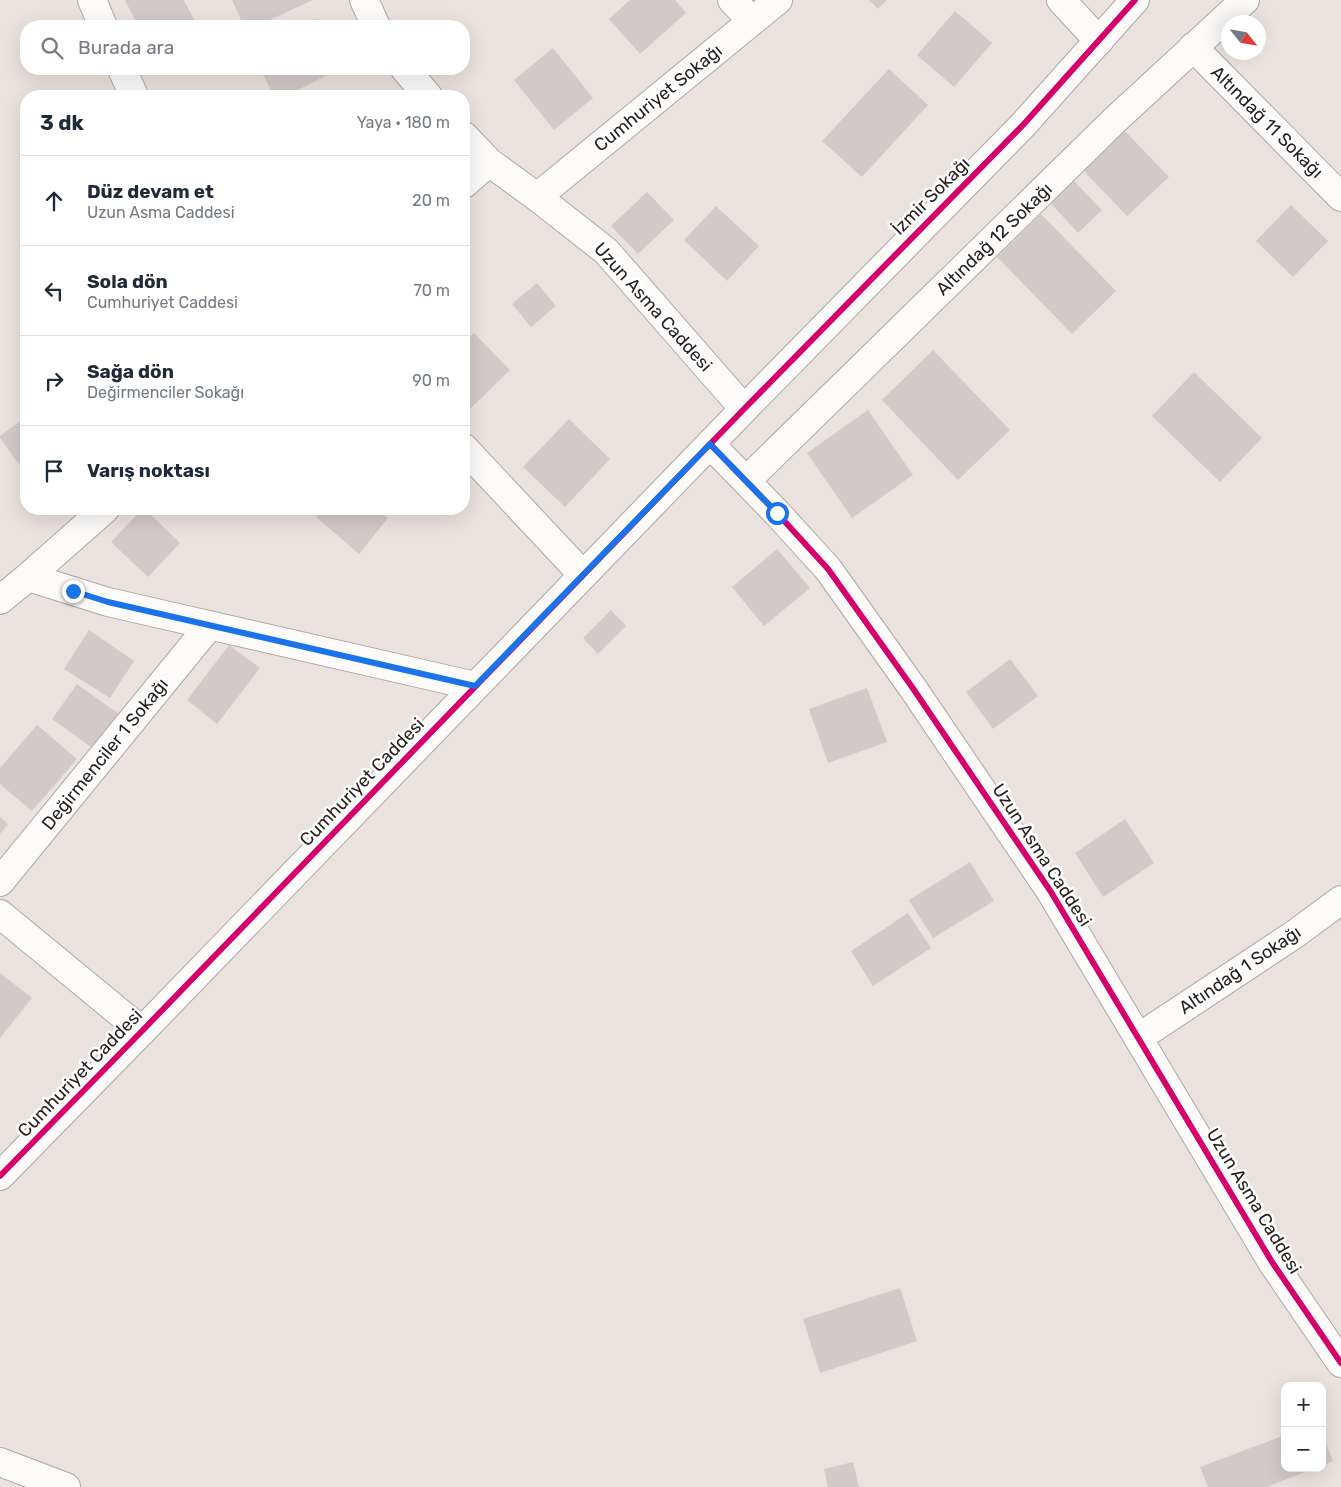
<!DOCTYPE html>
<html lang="tr">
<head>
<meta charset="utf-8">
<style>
	body { margin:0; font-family:Rubik,sans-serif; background:#f2f2f3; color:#1f2937 }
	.controls { position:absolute; right:15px; bottom:15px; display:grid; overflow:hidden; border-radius:10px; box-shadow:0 5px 20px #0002 }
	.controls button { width:45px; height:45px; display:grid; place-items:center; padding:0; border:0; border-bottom:1px solid #e0e1e3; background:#fff; color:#1f2937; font:25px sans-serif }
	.compass { position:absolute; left:1221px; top:15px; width:45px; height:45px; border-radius:50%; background:#fff; box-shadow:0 5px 20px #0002; rotate:121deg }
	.stop { position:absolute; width:15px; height:15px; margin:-11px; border:4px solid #1a73e8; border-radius:50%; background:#fff }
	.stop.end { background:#1a73e8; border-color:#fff; box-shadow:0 1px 5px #0008 }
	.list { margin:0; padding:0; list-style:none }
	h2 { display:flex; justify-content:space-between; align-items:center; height:65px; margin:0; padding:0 20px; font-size:21px }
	h2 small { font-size:16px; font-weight:400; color:#747a83 }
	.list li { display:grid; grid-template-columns:32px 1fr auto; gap:15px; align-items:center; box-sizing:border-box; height:90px; padding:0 20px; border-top:1px solid #e0e1e3 }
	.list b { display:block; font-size:19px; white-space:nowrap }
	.list p { margin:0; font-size:16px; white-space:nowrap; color:#747a83 }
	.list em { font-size:16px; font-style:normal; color:#747a83 }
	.icon { flex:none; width:28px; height:28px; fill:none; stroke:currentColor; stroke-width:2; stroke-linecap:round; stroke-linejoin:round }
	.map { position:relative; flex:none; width:1341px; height:1487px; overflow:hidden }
	.search { position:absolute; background:#fff; box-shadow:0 5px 20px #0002; left:20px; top:20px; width:450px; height:55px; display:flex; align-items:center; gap:12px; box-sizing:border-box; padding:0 18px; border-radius:20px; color:#747a83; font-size:19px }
	.panel { position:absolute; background:#fff; box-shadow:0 5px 20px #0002; left:20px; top:90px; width:450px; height:425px; border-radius:20px }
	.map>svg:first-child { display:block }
	.building { fill:#d1cac8 }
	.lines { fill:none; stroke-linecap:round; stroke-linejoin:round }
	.minor-casing { stroke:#aea7a4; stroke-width:30 }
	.tertiary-casing { stroke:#aea7a4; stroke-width:30 }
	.minor { stroke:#fcfbfa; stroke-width:28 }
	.tertiary { stroke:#fcfbfa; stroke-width:28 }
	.cycleway-casing { stroke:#fff; stroke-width:9 }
	.cycleway { stroke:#d6006c; stroke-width:6 }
	.route { stroke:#1a73e8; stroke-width:6 }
	.labels { text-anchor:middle; stroke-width:5; stroke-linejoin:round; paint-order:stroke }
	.street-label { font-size:18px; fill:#241f1d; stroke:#fff }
</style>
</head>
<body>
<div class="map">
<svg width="1341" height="1487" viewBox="0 0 1341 1487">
	<rect width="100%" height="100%" fill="#eae2de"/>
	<path class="building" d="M125 0H184L197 26H138Z
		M232 0H313L256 26H244Z
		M630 0H675L686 13 640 54 609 19Z
		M869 0H887L878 9Z
		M955 11 992 43 954 87 917 55Z
		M317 19 321 26H303Z
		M553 48 593 98 554 130 514 80Z
		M260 69H339L286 96H274Z
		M889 69 928 105 862 177 822 141Z
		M1122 128 1169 177 1127 216 1081 168Z
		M1070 177 1102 210 1078 233 1047 199Z
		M647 192 674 220 638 254 611 226Z
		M1291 205 1328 241 1293 277 1256 241Z
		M716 206 759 246 727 281 684 240Z
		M1041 214 1116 291 1072 334 997 257Z
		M537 283 556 306 531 327 512 304Z
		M474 333 510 370 466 413 464 410V342Z
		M933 350 1010 430 958 480 882 400Z
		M1194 372 1262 438 1220 482 1152 416Z
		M868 410 913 475 852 518 807 453Z
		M26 417V474L0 438V436Z
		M569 419 610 459 565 507 523 467Z
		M142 509H145L180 543 148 577 111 542Z
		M323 509H377L388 518 359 554 316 517Z
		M777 549 810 588 764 626 732 587Z
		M611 610 626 626 598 654 583 638Z
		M89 630 134 661 110 698 64 669Z
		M229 645 260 668 217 724 187 700Z
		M1010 659 1038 696 993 729 966 692Z
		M77 684 119 714 94 749 52 719Z
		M867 688 887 742 828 763 809 709Z
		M37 725 77 759 32 811 0 784V768Z
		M0 817 8 824 0 834Z
		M1125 819 1154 863 1103 897 1075 853Z
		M970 862 994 901 933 938 909 900Z
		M908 913 931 948 873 986 851 951Z
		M0 973 32 998 0 1038Z
		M900 1288 917 1341 820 1373 803 1319Z
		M1322 1433 1333 1461 1322 1466Z
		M1285 1435V1468H1315L1267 1487H1208L1200 1467Z
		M853 1462 859 1487H828L824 1469Z"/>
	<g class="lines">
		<g class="minor-casing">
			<path id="minor" d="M92 0 103 26
				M732 0 752 21
				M1061 0 1099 41
				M1193 47 1341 197
				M122 69 134 96
				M537 197 778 0
				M710 444 777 513 828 569 912 687 1051 892 1272 1262 1341 1363
				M464 448 583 575
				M746 481 1116 119 1245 0
				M28 577 108 602 475 686
				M0 882 210 625
				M0 914 142 1031
				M1138 1038 1295 934 1341 900
				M0 1462 66 1487"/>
		</g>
		<g class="tertiary-casing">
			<path id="tertiary" d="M364 0 376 26
				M405 69 428 96
				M464 136 489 162 537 197 606 251 744 409
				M464 184 489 162
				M0 600 28 577 105 509
				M0 1176 142 1031 744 409 1023 125 1135 0"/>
		</g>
		<use href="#minor" class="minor"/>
		<use href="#tertiary" class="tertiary"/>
		<g class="cycleway-casing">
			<path id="cycleway" d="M710 444 777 513 828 569 912 687 1051 892 1272 1262 1341 1363
				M0 1176 142 1031 744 409 1023 125 1135 0"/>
		</g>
		<use href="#cycleway" class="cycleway"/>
	</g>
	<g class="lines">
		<path class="route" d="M73 591 108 602 475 686 710 444 777 513"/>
	</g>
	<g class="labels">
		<g class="street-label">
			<text transform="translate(658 98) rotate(-39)" y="6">Cumhuriyet Sokağı</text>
			<text transform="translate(1267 122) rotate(45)" y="6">Altındağ 11 Sokağı</text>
			<text transform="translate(931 196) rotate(-45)" y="6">İzmir Sokağı</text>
			<text transform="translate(994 239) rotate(-44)" y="6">Altındağ 12 Sokağı</text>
			<text transform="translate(653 307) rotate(48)" y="6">Uzun Asma Caddesi</text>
			<text transform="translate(105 754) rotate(-51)" y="6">Değirmenciler 1 Sokağı</text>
			<text transform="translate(362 782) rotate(-46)" y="6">Cumhuriyet Caddesi</text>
			<text transform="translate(1042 855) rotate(57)" y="6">Uzun Asma Caddesi</text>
			<text transform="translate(1240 970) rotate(-34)" y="6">Altındağ 1 Sokağı</text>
			<text transform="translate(80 1073) rotate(-46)" y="6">Cumhuriyet Caddesi</text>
			<text transform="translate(1254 1201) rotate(59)" y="6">Uzun Asma Caddesi</text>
		</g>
	</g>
</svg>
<div class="controls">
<button>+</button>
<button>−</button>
</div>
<svg class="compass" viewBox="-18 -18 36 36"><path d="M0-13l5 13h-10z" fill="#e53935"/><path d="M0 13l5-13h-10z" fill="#747a83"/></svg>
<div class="stop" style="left:777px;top:513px"></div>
<div class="stop end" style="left:73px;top:591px"></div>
<div class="search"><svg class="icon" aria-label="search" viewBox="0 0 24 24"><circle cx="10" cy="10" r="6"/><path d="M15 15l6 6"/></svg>Burada ara</div>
<section class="panel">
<h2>3 dk<small>Yaya · 180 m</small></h2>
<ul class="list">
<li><svg class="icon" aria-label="ahead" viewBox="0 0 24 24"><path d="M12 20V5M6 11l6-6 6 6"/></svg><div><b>Düz devam et</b><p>Uzun Asma Caddesi</p></div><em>20 m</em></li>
<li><svg class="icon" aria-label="left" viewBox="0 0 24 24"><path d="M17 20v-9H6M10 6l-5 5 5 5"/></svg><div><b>Sola dön</b><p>Cumhuriyet Caddesi</p></div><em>70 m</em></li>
<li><svg class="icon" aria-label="right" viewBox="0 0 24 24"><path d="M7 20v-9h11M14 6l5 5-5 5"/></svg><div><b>Sağa dön</b><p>Değirmenciler Sokağı</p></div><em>90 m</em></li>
<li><svg class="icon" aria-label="arrive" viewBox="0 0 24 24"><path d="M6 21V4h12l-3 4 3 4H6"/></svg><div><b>Varış noktası</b></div></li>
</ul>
</section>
</div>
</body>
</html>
